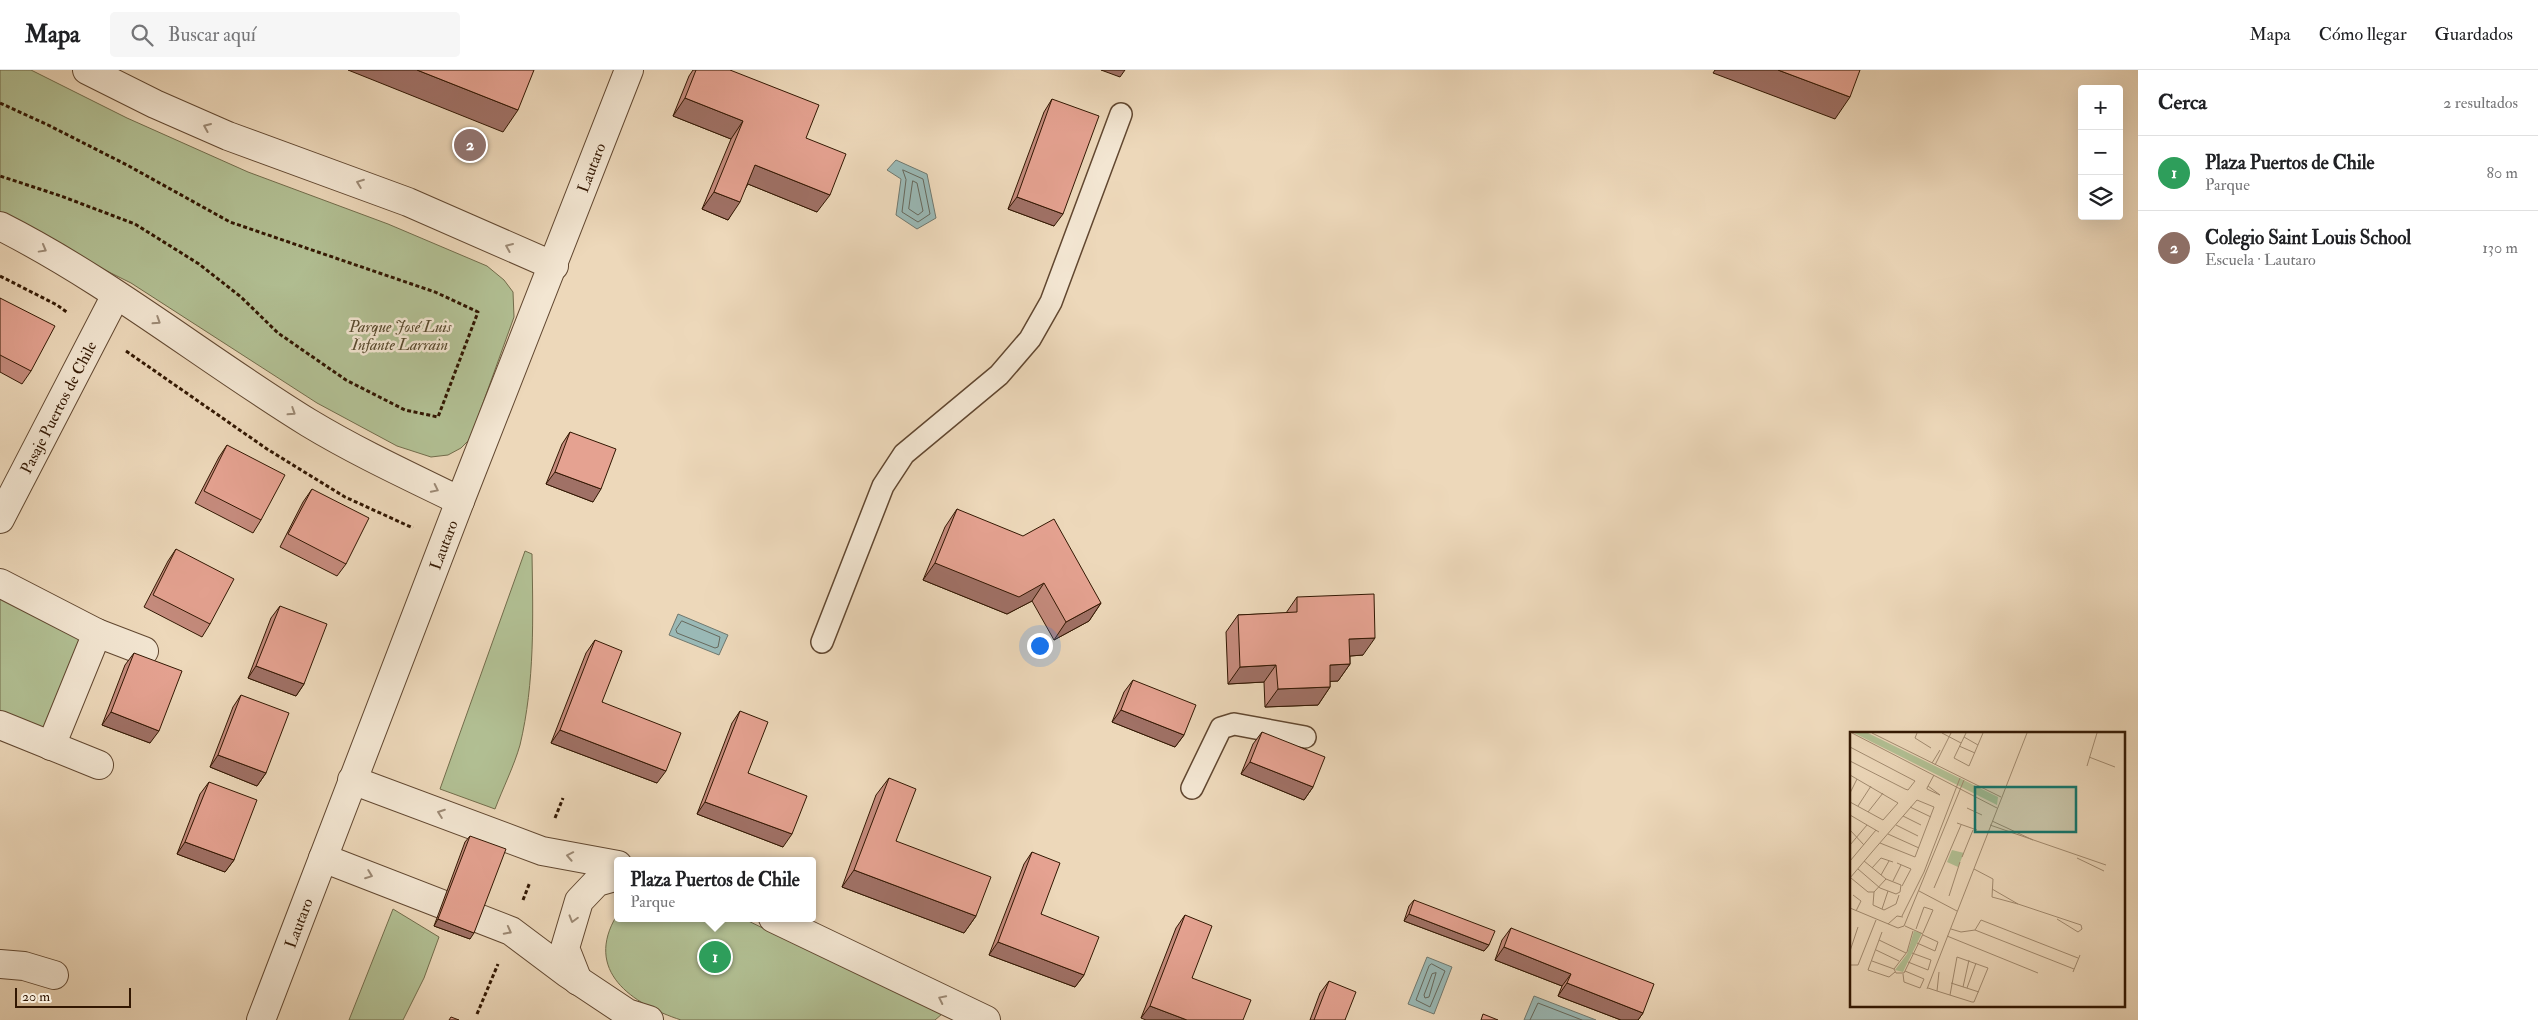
<!DOCTYPE html>
<html lang="es">
<head>
<meta charset="utf-8">
<style>
	body { margin:0; font-family:"IM FELL Double Pica",serif; background:#f6f6f6; color:#202124 }
	.controls { position:absolute; right:15px; top:15px; display:grid; overflow:hidden; border-radius:5px; box-shadow:0 5px 20px #0002 }
	.controls button { width:45px; height:45px; display:grid; place-items:center; padding:0; border:0; border-bottom:1px solid #e0e0e0; background:#fff; color:#202124; font:25px sans-serif }
	.scale { position:absolute; left:15px; bottom:12px; width:116px; box-sizing:border-box; padding-left:5px; border:2px solid #321702; border-top:0; font-size:14px; line-height:18px; white-space:nowrap; color:#321702; -webkit-text-stroke:4px #f3e6d2; paint-order:stroke }
	.you { position:absolute; left:1039px; top:575px; width:18px; height:18px; margin:-12px; border:4px solid #fff; border-radius:50%; background:#1a73e8; box-shadow:0 0 0 8px #1a73e833 }
	.badge { display:grid; place-items:center; width:32px; height:32px; border-radius:50%; background:#1a73e8; color:#fff; font-size:16px; font-weight:700 }
	.pin { position:absolute; translate:-50% -50%; border:2px solid #fff; box-shadow:0 1px 5px #0006 }
	.popup { position:absolute; left:614px; top:787px; width:202px; height:65px; box-sizing:border-box; display:grid; place-content:center; border-radius:5px; background:#fff; filter:drop-shadow(0 1px 4px #0005); font-size:16px; white-space:nowrap; color:#757577 }
	.popup b { font-size:19px; color:#202124 }
	.popup::after { content:''; position:absolute; left:50%; top:100%; margin-left:-10px; border:10px solid transparent; border-top-color:#fff }
	.list { margin:0; padding:0; list-style:none }
	h2 { display:flex; justify-content:space-between; align-items:center; height:65px; margin:0; padding:0 20px; font-size:21px }
	h2 small { font-size:16px; font-weight:400; color:#757577 }
	.list li { display:grid; grid-template-columns:32px 1fr auto; gap:15px; align-items:center; box-sizing:border-box; height:75px; padding:0 20px; border-top:1px solid #e0e0e0 }
	.list b { display:block; font-size:19px; white-space:nowrap }
	.list p { margin:0; font-size:16px; white-space:nowrap; color:#757577 }
	.list em { font-size:16px; font-style:normal; color:#757577 }
	.icon { flex:none; width:28px; height:28px; fill:none; stroke:currentColor; stroke-width:2; stroke-linecap:round; stroke-linejoin:round }
	.map { position:relative; flex:none; width:2138px; height:950px; overflow:hidden }
	header { display:flex; align-items:center; gap:30px; box-sizing:border-box; height:70px; padding:0 25px; background:#fff; border-bottom:1px solid #e0e0e0 }
	header strong { font-size:24px }
	nav { display:flex; gap:28px; margin-inline-start:auto; font-size:18px }
	.search { width:350px; height:45px; background:#f6f6f6; display:flex; align-items:center; gap:12px; box-sizing:border-box; padding:0 18px; border-radius:5px; color:#757577; font-size:19px }
	main { display:flex }
	aside { flex:1; background:#fff }
	.map>svg:first-child { display:block }
	.green { fill:#b2c094; stroke:#726c4b }
	.water { fill:#9ab9b6; stroke:#70786e }
	.lines { fill:none; stroke-linecap:round; stroke-linejoin:round }
	.shore { stroke:#66685c; stroke-width:1 }
	.service-casing { stroke:#614730; stroke-width:24 }
	.minor-casing { stroke:#614730; stroke-width:30 }
	.tertiary-casing { stroke:#614730; stroke-width:30 }
	.path { stroke:#321702; stroke-width:3; stroke-dasharray:4 2.5; stroke-linecap:butt }
	.service { stroke:#f3e6d2; stroke-width:21 }
	.minor { stroke:#f3e6d2; stroke-width:28 }
	.tertiary { stroke:#f3e6d2; stroke-width:28 }
	.wall { fill:#c58b7d; stroke:#321702 }
	.shaded-wall { fill:#a07166; stroke:#321702 }
	.building { fill:#e5a291; stroke:#321702 }
	.oneway { stroke:#9c8974 }
	.labels { text-anchor:middle; stroke-width:5; stroke-linejoin:round; paint-order:stroke }
	.street-label { font-size:16px; fill:#321702; stroke:#f3e6d2 }
	.park-label { font-size:16px; font-style:italic; fill:#584a2e; stroke:#f3e6d2 }
	.inset-road { fill:none; stroke:#a28b70; stroke-width:1 }
	.view { fill:#0f766e; fill-opacity:0.15; stroke:#0f766e; stroke-width:2.5 }
	.inset-edge { fill:none; stroke:#321702; stroke-width:2.5 }
</style>
</head>
<body>
<header>
<strong>Mapa</strong>
<div class="search"><svg class="icon" aria-label="search" viewBox="0 0 24 24"><circle cx="10" cy="10" r="6"/><path d="M15 15l6 6"/></svg>Buscar aquí</div>
<nav><a>Mapa</a><a>Cómo llegar</a><a>Guardados</a></nav>
</header>
<main>
<div class="map">
<svg width="2138" height="950" viewBox="0 0 2138 950">
	<rect width="100%" height="100%" fill="#edd8ba"/>
	<filter id="stains"><feTurbulence type="fractalNoise" baseFrequency=".004" numOctaves="4"/><feColorMatrix values="0 0 0 0 .2 0 0 0 0 .09 0 0 0 0 .02 0 0 0 .5 -.17"/></filter>
	<radialGradient id="worn" r=".72"><stop offset=".6" stop-color="#630" stop-opacity="0"/><stop offset="1" stop-color="#630" stop-opacity=".3"/></radialGradient>
	<path class="green" d="M0 0H31L127 48 248 102 388 154 487 196 504 210 513 222 514 247 470 369 461 378 448 385 431 387 397 376 317 333 131 213 0 148Z
		M525 481 532 484C533 548 535 612 520 675 514 696 503 718 495 739L440 719Z
		M0 524 91 569 43 673 0 655Z
		M393 839 439 867 424 908 403 950H349Z
		M617 845 618 848H742L942 944 935 950H681C632 934 583 901 617 845Z"/>
	<path class="water" d="M896 90 927 104 936 148 917 159 896 145 901 109 887 100Z
		M678 544 728 565 719 585 669 565Z
		M1427 887 1452 897 1434 944 1408 934Z
		M1534 926 1596 950H1524Z"/>
	<g class="lines">
		<path class="shore" d="M903 100 923 109 930 144 918 152 902 142 906 110Z
			M913 111 917 113 923 141 918 145 909 139Z
			M682 551 720 567 718 577 715 578 677 563 676 560Z
			M1432 894 1445 901 1430 937 1416 930 1429 896Z
			M1436 903 1429 927 1425 928 1424 925 1432 904Z
			M1530 950 1538 933 1582 950"/>
		<g class="service-casing">
			<path id="service" d="M822 572 883 416 904 384 999 305 1030 269 1051 232 1121 44
				M1192 718 1221 658 1234 654 1305 667"/>
		</g>
		<g class="minor-casing">
			<g id="minor">
				<path id="s1" d="M0 449 116 225"/>
				<path d="M0 513 97 563 144 581"/>
				<path d="M0 655 99 695"/>
				<path d="M51 676 97 563"/>
				<path d="M352 710 542 781 618 795"/>
				<path d="M323 788 511 861 567 903 627 943 649 950"/>
				<path d="M773 848 986 950"/>
				<path d="M0 894 24 896 54 905"/>
				<path d="M578 911 565 878 579 831 597 812 618 806"/>
				<path id="s2" d="M261 950 460 431"/>
			</g>
		</g>
		<g class="tertiary-casing">
			<g id="tertiary">
				<path d="M87 0 155 34 228 66 408 132 554 196"/>
				<path id="s3" d="M0 156C109 211 205 289 309 353 357 382 409 406 460 431L629 0"/>
			</g>
		</g>
		<path class="path" d="M0 33 48 55 127 95 230 152 435 222 478 242 438 347 405 340 346 310 278 263 241 227 199 194 135 154 61 126 0 106
			M0 206 57 235 68 243
			M126 281 267 379 345 427 413 458
			M555 748 563 728
			M523 830 530 812
			M477 944 498 894"/>
		<use href="#service" class="service"/>
		<use href="#minor" class="minor"/>
		<use href="#tertiary" class="tertiary"/>
	</g>
	<path class="wall" d="M693 0H730L806 68 817 142 748 114 728 150 702 139 731 69 673 46 689 6Z
		M1052 29 1054 156 1008 139 1044 42Z
		M0 228 31 301 22 314 0 302Z
		M570 362 593 432 546 414 562 374Z
		M227 375 261 450 253 463 195 433 219 387Z
		M312 419 346 494 337 506 280 477 303 432Z
		M957 439 1101 533 1089 551 1054 570 1032 531 1007 544 923 510 945 457Z
		M176 479 210 554 202 567 144 537 168 491Z
		M1297 527 1363 585 1350 586V594L1338 611H1330V617L1318 635 1265 637 1264 612 1228 614 1226 562 1238 545 1286 543Z
		M280 536 304 614 296 626 248 608 271 548Z
		M595 570 602 632 657 713 551 673 586 583Z
		M134 583 150 673 102 655 125 595Z
		M1133 610 1184 665 1175 677 1112 652 1124 622Z
		M241 625 266 703 257 716 210 697 233 637Z
		M740 641 748 703 783 777 697 744 732 653Z
		M1262 662 1313 717 1304 730 1241 704 1253 674Z
		M889 708 896 771 976 846 964 863 842 817 876 725Z
		M209 712 234 790 225 802 177 784 200 724Z
		M470 766V869L434 856 465 772Z
		M1032 782 1041 844 1084 905 1075 917 989 885 1024 794Z
		M1414 830 1489 875 1484 881 1404 851 1409 836Z
		M1185 845 1192 908 1141 948 1176 858Z
		M1511 858 1643 943 1638 950H1621L1558 926 1562 916 1495 890 1502 870Z
		M1329 911 1345 950H1310L1320 923Z"/>
	<path class="shaded-wall" d="M348 0H417L518 40 503 62Z
		M1101 0H1125L1120 7Z
		M1715 0H1778L1850 27 1835 49 1713 3Z
		M685 28 743 51 731 69 673 46Z
		M755 95 830 125 817 142 743 112Z
		M714 122 740 132 728 150 702 139Z
		M1017 127 1063 144 1054 156 1008 139Z
		M555 402 601 419 593 432 546 414Z
		M935 493 1044 513 1032 531 1007 544 923 510Z
		M1101 533 1089 551 1054 570 1066 552Z
		M1375 568 1363 585 1337 587 1349 569Z
		M1350 594 1338 611 1317 612 1330 595Z
		M1276 595 1264 612 1228 614 1240 597Z
		M256 596 304 614 296 626 248 608Z
		M1330 617 1318 635 1265 637 1278 619Z
		M1121 640 1184 665 1175 677 1112 652Z
		M111 642 159 661 150 673 102 655Z
		M560 660 666 701 657 713 551 673Z
		M218 685 266 703 257 716 210 697Z
		M1250 692 1313 717 1304 730 1241 704Z
		M705 732 792 764 783 777 697 744Z
		M185 772 234 790 225 802 177 784Z
		M854 800 976 846 964 863 842 817Z
		M1409 844 1489 875 1484 881 1404 851Z
		M438 849 474 863 470 869 434 856Z
		M998 872 1084 905 1075 917 989 885Z
		M1504 877 1571 904 1562 916 1495 890Z
		M1567 913 1643 943 1638 950H1621L1558 926Z
		M1150 936 1187 950H1146L1141 948Z"/>
	<path class="building" d="M417 0H534L518 40Z
		M696 0H730L819 35 806 68 846 84 830 125 755 95 740 132 714 122 743 51 685 28Z
		M1778 0H1860L1850 27Z
		M1052 29 1099 46 1063 144 1017 127Z
		M0 228 55 256 31 301 0 285Z
		M570 362 616 379 601 419 555 402Z
		M227 375 285 405 261 450 204 421Z
		M312 419 369 448 346 494 288 464Z
		M957 439 1023 466 1054 449 1101 533 1066 552 1044 513 1019 527 935 493Z
		M176 479 234 509 210 554 153 525Z
		M1374 524 1375 568 1349 569 1350 594 1330 595V617L1278 619 1276 595 1240 597 1238 545 1297 542V527Z
		M280 536 327 554 304 614 256 596Z
		M595 570 622 581 602 632 681 663 666 701 560 660Z
		M134 583 182 601 159 661 111 642Z
		M1133 610 1196 635 1184 665 1121 640Z
		M241 625 289 643 266 703 218 685Z
		M740 641 768 652 748 703 807 726 792 764 705 732Z
		M1262 662 1325 687 1313 717 1250 692Z
		M889 708 916 719 896 771 991 807 976 846 854 800Z
		M209 712 257 730 234 790 185 772Z
		M470 766 506 779 474 863 438 849Z
		M1032 782 1060 793 1041 844 1099 867 1084 905 998 872Z
		M1414 830 1495 861 1489 875 1409 844Z
		M1185 845 1212 856 1192 908 1251 930 1243 950H1187L1150 936Z
		M1511 858 1654 914 1643 943 1567 913 1571 904 1504 877Z
		M1329 911 1356 922 1345 950H1314Z
		M1483 944 1498 950H1481Z
		M451 947 459 950H449Z"/>
	<defs><path id="oneway-chevron" d="M-2-3.5L2.5 0L-2 3.5" fill="none" stroke-width="1.6" stroke-linecap="round" stroke-linejoin="round" transform="scale(1.25)"/></defs>
	<g class="oneway">
		<use href="#oneway-chevron" transform="translate(207 57) rotate(-157)"/>
		<use href="#oneway-chevron" transform="translate(360 113) rotate(-159)"/>
		<use href="#oneway-chevron" transform="translate(509 177) rotate(-157)"/>
		<use href="#oneway-chevron" transform="translate(43 179) rotate(29)"/>
		<use href="#oneway-chevron" transform="translate(157 251) rotate(33)"/>
		<use href="#oneway-chevron" transform="translate(292 342) rotate(33)"/>
		<use href="#oneway-chevron" transform="translate(435 419) rotate(26)"/>
		<use href="#oneway-chevron" transform="translate(441 743) rotate(-160)"/>
		<use href="#oneway-chevron" transform="translate(570 786) rotate(-169)"/>
		<use href="#oneway-chevron" transform="translate(369 805) rotate(21)"/>
		<use href="#oneway-chevron" transform="translate(573 849) rotate(106)"/>
		<use href="#oneway-chevron" transform="translate(508 861) rotate(28)"/>
		<use href="#oneway-chevron" transform="translate(942 929) rotate(-154)"/>
	</g>
	<g class="labels">
		<g class="street-label">
			<text dy="6" stroke="none"><textPath href="#s3" startOffset="895">Lautaro</textPath></text>
			<text dy="6" stroke="none"><textPath href="#s1" startOffset="126">Pasaje Puertos de Chile</textPath></text>
			<text dy="6" stroke="none"><textPath href="#s2" startOffset="509">Lautaro</textPath></text>
			<text dy="6" stroke="none"><textPath href="#s2" startOffset="104">Lautaro</textPath></text>
		</g>
		<g class="park-label">
			<text x="400" y="262">Parque José Luis<tspan x="400" dy="18">Infante Larrain</tspan></text>
		</g>
	</g>
	<g transform="translate(1850 662)">
		<rect width="275" height="275" fill="#edd8ba"/>
		<path d="M4 1H18L148 65 147 73ZM102 118 114 121 108 135 97 130ZM64 199 72 201 70 205 53 240 45 238 57 222Z" fill="#b2c094"/>
		<path class="inset-road" d="M2 1 147 76M22 1 151 65M67 1 65 6 81 16M92 1 111 11M116 1 104 26 119 34 133 1M114 5 128 13M109 14 125 21M0 15 65 49 58 58 55 57M239 25 265 35M0 29 55 57M82 31 90 18M85 33 101 1M237 34 247 1M0 43 48 71 33 88 0 70M78 54 90 63 77 57V56L84 43M0 61 7 47M8 74 21 54M60 75 81 85M117 76 132 83M18 80 33 61M0 83 29 100M53 84 71 93M142 89 183 108M107 91 127 98M46 93 68 104M140 93 256 133M0 98 14 113M38 102 69 116M0 113 17 93M112 125 123 98M227 126 254 139M0 129 26 98M14 129 36 147 51 153 50 160M47 131 61 137 52 154M22 136 31 126 43 130M8 137 30 156 46 162 50 160M124 137 143 147 142 165 168 172M31 143 39 129M0 146 22 120 67 68 84 75 65 125 30 111M1 146 18 160H24M43 149 51 133M84 156 111 93M142 157 168 172 231 193 232 197 228 200 207 187M69 159 107 179M24 160 23 173 34 178 46 172 49 163M24 160 36 147M3 163 11 169 6 179M99 164 110 130M0 176 48 196 54 194 114 48M32 177 38 159M52 184 74 140 110 46M38 192 47 184 53 185M55 194 73 202 54 241H46L44 237 57 220 63 199M66 197 74 175 83 178 73 201M101 197 111 200 125 198 224 237M125 198 131 188 228 226M32 200 18 238 39 245 45 240M97 204 188 241M29 208 56 221M67 211 85 219 88 210 73 203M26 218 49 229M0 219 8 195M22 229 44 237M58 230 78 238 81 228 62 221M0 233H8L26 188M223 240 230 223M53 242 54 250 70 256 74 247 55 239M101 251 129 260M113 255 119 228M78 256 87 259 122 270H124L138 236 107 225 100 263M117 256 126 231M77 257 177 1M87 259 89 240"/>
		<path class="view" d="M125 55H226V100H125Z"/>
		<rect width="275" height="275" class="inset-edge"/>
	</g>
	<rect width="100%" height="100%" filter="url(#stains)"/>
	<rect width="100%" height="100%" fill="url(#worn)"/>
</svg>
<div class="controls">
<button>+</button>
<button>−</button>
<button><svg class="icon" aria-label="layers" viewBox="0 0 24 24"><path d="M12 4l9 5-9 5-9-5zM3 14l9 5 9-5"/></svg></button>
</div>
<div class="scale">20 m</div>
<div class="you"></div>
<div class="pin badge" style="left:715px;top:887px;background:#2e9e5b">1</div>
<div class="popup"><b>Plaza Puertos de Chile</b>Parque</div>
<div class="pin badge" style="left:470px;top:75px;background:#8d6e63">2</div>
</div>
<aside>
<h2>Cerca<small>2 resultados</small></h2>
<ul class="list">
<li><span class="badge" style="background:#2e9e5b">1</span><div><b>Plaza Puertos de Chile</b><p>Parque</p></div><em>80 m</em></li>
<li><span class="badge" style="background:#8d6e63">2</span><div><b>Colegio Saint Louis School</b><p>Escuela · Lautaro</p></div><em>130 m</em></li>
</ul>
</aside>
</main>
</body>
</html>
